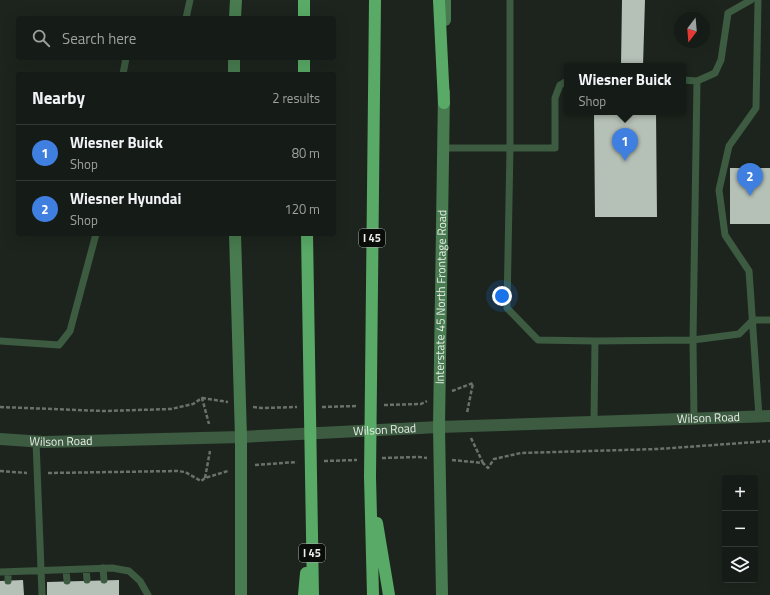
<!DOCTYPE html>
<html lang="en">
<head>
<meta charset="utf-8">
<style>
	body { margin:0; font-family:"Titillium Web",sans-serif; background:#1e241f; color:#f1f3f6 }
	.controls { position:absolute; right:12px; bottom:12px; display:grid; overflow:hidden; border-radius:4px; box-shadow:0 4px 16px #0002 }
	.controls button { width:36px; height:36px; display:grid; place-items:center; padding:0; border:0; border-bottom:1px solid #343935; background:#151b16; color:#f1f3f6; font:20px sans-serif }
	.compass { position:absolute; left:674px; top:12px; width:36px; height:36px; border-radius:50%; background:#151b16; box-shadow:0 4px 16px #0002; rotate:196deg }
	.you { position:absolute; left:502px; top:296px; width:14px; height:14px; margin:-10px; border:3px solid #fff; border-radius:50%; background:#1a73e8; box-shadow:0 0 0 6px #1a73e833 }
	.badge { display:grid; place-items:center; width:26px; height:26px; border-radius:50%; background:#0f766e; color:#fff; font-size:13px; font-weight:700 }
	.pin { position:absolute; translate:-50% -33px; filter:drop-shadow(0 1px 2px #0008) }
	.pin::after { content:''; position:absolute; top:21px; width:14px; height:12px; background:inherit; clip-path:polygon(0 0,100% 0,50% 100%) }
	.popup { position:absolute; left:564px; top:63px; width:122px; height:52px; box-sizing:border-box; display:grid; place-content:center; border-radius:4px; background:#151b16; filter:drop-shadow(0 1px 3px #0005); font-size:13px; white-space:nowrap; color:#9da1a1 }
	.popup b { font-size:15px; color:#f1f3f6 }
	.popup::after { content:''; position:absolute; left:50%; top:100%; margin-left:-8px; border:8px solid transparent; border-top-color:#151b16 }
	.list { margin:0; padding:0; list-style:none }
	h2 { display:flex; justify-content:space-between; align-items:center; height:52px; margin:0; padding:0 16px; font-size:17px }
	h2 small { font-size:13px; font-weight:400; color:#9da1a1 }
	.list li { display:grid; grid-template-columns:26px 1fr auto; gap:12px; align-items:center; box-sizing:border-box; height:56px; padding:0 16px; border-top:1px solid #343935 }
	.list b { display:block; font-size:15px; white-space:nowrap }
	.list p { margin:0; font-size:13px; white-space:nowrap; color:#9da1a1 }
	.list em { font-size:13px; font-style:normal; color:#9da1a1 }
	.icon { flex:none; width:22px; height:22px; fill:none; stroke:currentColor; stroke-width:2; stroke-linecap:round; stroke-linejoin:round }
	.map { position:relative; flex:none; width:770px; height:595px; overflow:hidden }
	.search { position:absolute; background:#151b16; box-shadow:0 4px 16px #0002; left:16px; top:16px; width:320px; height:44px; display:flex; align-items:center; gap:10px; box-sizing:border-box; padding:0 14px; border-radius:4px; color:#9da1a1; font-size:15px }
	.panel { position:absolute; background:#151b16; box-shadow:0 4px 16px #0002; left:16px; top:72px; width:320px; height:164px; border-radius:4px }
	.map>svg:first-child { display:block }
	.building { fill:#b5c0b6 }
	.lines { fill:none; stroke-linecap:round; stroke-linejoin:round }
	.path { stroke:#6a716b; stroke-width:2.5; stroke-dasharray:4 2; stroke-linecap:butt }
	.service { stroke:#3c5b40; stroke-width:7 }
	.tertiary { stroke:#3c5b40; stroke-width:12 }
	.secondary { stroke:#487b4f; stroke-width:12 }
	.motorway { stroke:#58aa66; stroke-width:12 }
	.labels { text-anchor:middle; stroke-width:4; stroke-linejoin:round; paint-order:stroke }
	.shield { fill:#090c09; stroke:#a6aaa6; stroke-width:1 }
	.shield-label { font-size:11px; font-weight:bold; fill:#e9eee9 }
	.street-label { font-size:12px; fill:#e9eee9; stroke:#090c09 }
</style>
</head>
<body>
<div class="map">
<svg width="770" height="595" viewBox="0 0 770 595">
	<rect width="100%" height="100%" fill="#1c241d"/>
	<path class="building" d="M622 0H645L643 66H621Z
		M594 112H656L657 217H595Z
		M730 168H770V224H730Z
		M23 580 24 595H0V581Z
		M119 580V595H47V582Z"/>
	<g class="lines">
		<path class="path" d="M452 391 473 383 467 413
			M202 398 228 402
			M384 405 421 404 427 401
			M0 407 104 411 171 409 193 404 202 398 209 424
			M253 407 262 408 297 407
			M322 407 357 406
			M471 438 483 463
			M382 458 419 457 427 458
			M452 460 483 463 488 468 494 459 521 453 658 449 770 441
			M324 461 357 460
			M255 465 297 462
			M0 471 27 473
			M48 473 177 471 185 472 201 481 205 478 228 471
			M205 478 210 451"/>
		<path class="service" d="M510 0V148H555V98L560 85 567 81
			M758 0 756 108 729 146 719 190 725 235 749 271 759 417
			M186 18 190 0
			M123 74 126 58
			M683 80 697 81 693 340 739 334 753 320H770
			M697 81 715 73 721 60 728 13 751 0
			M443 148H510L507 308 538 340 595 341
			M0 341 59 345 70 331 96 234
			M594 422 595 341 693 340 694 419
			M36 441 42 595
			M103 568 104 580
			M86 569 87 580
			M66 570 67 581
			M0 572 112 568 129 571 140 581 148 595
			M8 572V581"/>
		<path class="tertiary" id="s1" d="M0 439 44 442 241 437 439 427 770 416"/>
		<g class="secondary">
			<path d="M235 18 236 0"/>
			<path d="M445 20V0"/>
			<path d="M234 74V58"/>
			<path d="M235 234 241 437V595"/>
			<path id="s2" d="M442 595 439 427 444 92"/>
		</g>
		<path class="motorway" d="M304 0V18
			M439 0 444 103
			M304 58V74
			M307 234 313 595
			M377 523 389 595
			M304 595 306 573
			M373 595 370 477 375 0"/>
	</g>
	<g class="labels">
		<g class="shield">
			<rect x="359" y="229" width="26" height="18" rx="3"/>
			<rect x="299" y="544" width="26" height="18" rx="3"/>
		</g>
		<g class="shield-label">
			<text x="372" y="242">I 45</text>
			<text x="312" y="557">I 45</text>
		</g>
		<g class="street-label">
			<text dy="4" stroke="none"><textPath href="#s2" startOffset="298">Interstate 45 North Frontage Road</textPath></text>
			<text dy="4" stroke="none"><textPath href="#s1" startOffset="709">Wilson Road</textPath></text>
			<text dy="4" stroke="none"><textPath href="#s1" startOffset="385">Wilson Road</textPath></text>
			<text dy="4" stroke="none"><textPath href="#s1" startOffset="61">Wilson Road</textPath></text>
		</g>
	</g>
</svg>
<div class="controls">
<button>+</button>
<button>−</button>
<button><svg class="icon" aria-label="layers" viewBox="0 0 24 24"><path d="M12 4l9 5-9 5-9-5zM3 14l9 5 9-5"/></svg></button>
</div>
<svg class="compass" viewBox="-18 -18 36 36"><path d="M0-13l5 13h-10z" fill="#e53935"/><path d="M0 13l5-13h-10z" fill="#9da1a1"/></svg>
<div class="you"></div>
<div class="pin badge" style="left:625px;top:161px;background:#3f7fe0">1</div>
<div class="popup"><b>Wiesner Buick</b>Shop</div>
<div class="pin badge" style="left:750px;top:196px;background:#3f7fe0">2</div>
<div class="search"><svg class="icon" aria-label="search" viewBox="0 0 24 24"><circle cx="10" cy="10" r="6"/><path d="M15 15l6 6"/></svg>Search here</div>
<section class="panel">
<h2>Nearby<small>2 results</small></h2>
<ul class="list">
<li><span class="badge" style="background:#3f7fe0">1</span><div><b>Wiesner Buick</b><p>Shop</p></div><em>80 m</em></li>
<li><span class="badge" style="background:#3f7fe0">2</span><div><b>Wiesner Hyundai</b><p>Shop</p></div><em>120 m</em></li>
</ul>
</section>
</div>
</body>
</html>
